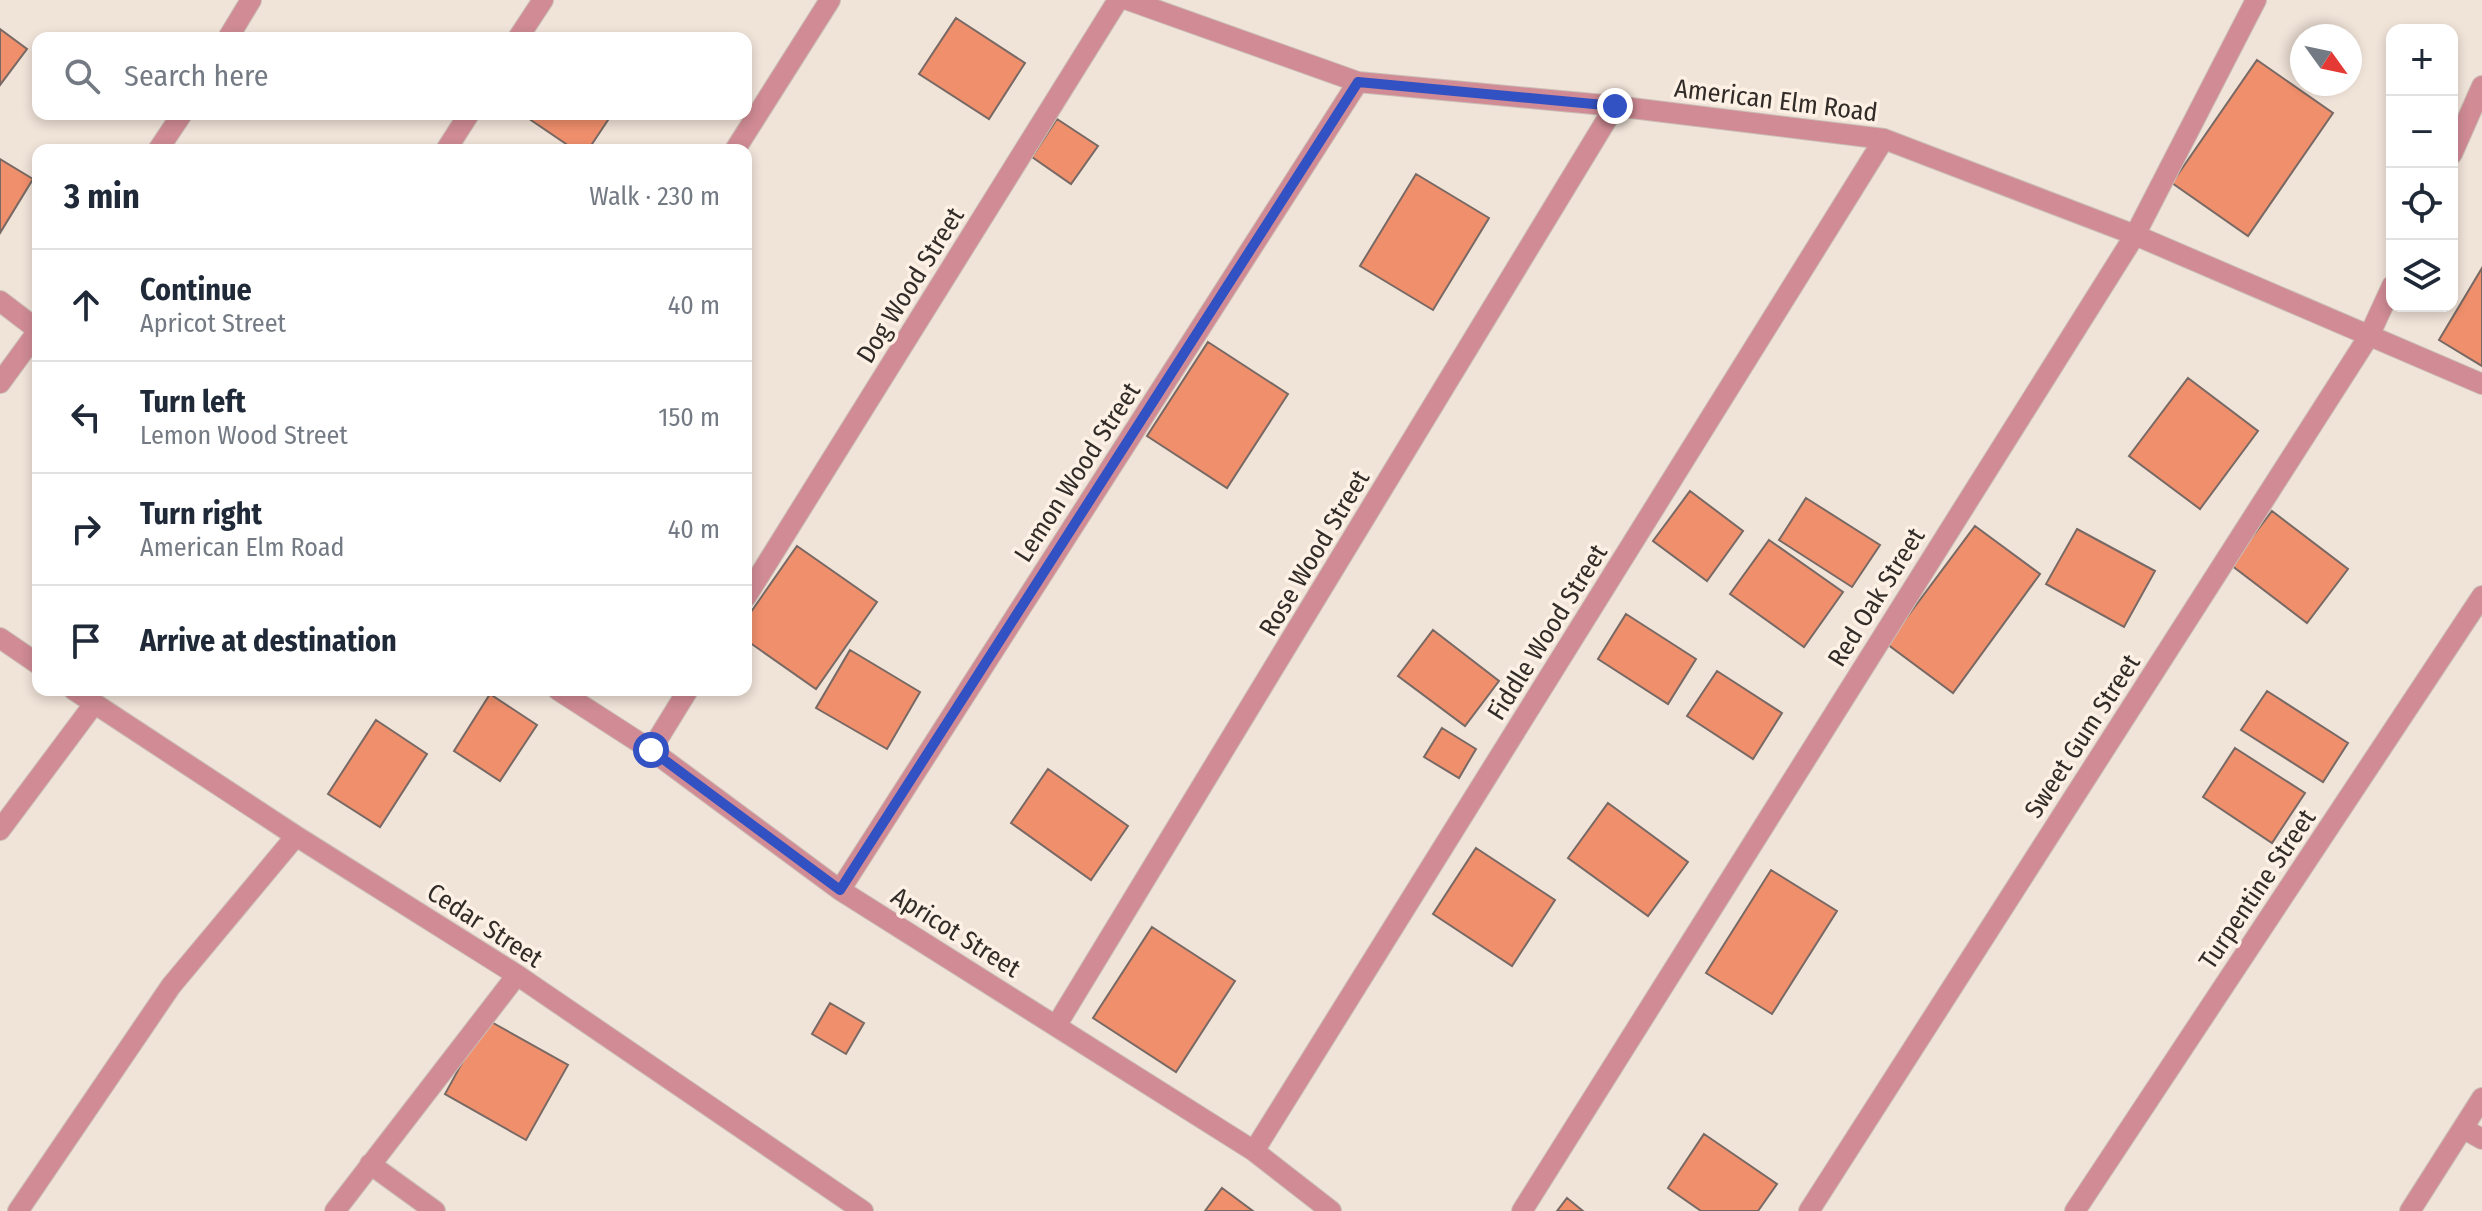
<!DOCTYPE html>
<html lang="en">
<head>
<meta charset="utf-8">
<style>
	body { margin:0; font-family:"Fira Sans Condensed",sans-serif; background:#f6f6f7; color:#1f2937 }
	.controls { position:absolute; right:24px; top:24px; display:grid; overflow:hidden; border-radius:16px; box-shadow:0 4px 12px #0003 }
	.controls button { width:72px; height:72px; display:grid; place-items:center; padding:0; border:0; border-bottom:2px solid #e0e1e3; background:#fff; color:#1f2937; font:40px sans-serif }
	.compass { position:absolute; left:2290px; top:24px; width:72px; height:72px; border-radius:50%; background:#fff; box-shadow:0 4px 12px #0003; rotate:123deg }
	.stop { position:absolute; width:24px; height:24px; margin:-18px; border:6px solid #3251c2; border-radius:50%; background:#fff }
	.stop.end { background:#3251c2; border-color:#fff; box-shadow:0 2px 8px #0008 }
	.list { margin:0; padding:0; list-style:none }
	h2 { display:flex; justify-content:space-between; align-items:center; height:104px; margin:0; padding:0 32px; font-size:34px }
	h2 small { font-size:26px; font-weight:400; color:#747a83 }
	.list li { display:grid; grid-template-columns:52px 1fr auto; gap:24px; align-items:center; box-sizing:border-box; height:112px; padding:0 32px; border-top:2px solid #e0e1e3 }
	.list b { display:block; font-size:30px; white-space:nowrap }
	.list p { margin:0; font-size:26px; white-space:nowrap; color:#747a83 }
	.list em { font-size:26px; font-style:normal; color:#747a83 }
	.icon { flex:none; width:44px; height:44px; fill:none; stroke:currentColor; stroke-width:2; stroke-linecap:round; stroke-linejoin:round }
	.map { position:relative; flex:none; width:2482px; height:1211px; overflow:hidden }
	.search { position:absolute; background:#fff; box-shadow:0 4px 12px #0003; left:32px; top:32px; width:720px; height:88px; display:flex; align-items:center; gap:20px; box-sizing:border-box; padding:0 28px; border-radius:16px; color:#747a83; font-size:30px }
	.panel { position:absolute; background:#fff; box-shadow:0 4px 12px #0003; left:32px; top:144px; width:720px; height:552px; border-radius:16px }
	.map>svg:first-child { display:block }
	.building { fill:#f08f6c; stroke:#786964; stroke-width:2 }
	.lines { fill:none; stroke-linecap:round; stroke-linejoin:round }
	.street-casing { stroke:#cabeb5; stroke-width:22 }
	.street { stroke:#d08b95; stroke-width:20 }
	.route { stroke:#3251c2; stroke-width:10 }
	.labels { text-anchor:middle; stroke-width:7; stroke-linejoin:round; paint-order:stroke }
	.street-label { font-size:26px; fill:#312c28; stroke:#fdf0e5 }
</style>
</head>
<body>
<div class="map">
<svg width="2482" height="1211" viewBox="0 0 2482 1211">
	<rect width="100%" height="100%" fill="#f0e3d8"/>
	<path class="building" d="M956 18 1025 63 989 119 919 74Z
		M0 29 27 49 0 85Z
		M2257 60 2333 113 2248 236 2172 183Z
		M522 114H612L588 150H575Z
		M1057 119 1098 146 1071 184 1032 157Z
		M0 159 33 179 0 233Z
		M1416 174 1489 218 1433 310 1360 266Z
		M2482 268V366L2439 340Z
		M1208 342 1288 394 1227 488 1147 436Z
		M2188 378 2258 431 2200 509 2129 456Z
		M1690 491 1743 531 1707 581 1653 541Z
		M1806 498 1880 545 1852 587 1779 540Z
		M2272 511 2348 569 2307 623 2231 565Z
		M1975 526 2040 574 1953 693 1887 644Z
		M2077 529 2155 571 2124 627 2046 584Z
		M1769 540 1843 592 1804 647 1730 594Z
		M797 546 877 602 816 689 746 640V619Z
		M1626 614 1696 659 1668 704 1598 659Z
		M1433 630 1499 681 1465 726 1398 676Z
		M850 650 920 692 887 749 816 708Z
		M1717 671 1782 713 1753 759 1687 716Z
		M2267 691 2348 743 2323 782 2241 730Z
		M490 694 537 725 500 781 454 751Z
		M376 720 427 754 380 827 328 794Z
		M1442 728 1476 749 1459 778 1424 757Z
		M2235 748 2305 793 2272 843 2203 797Z
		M1048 769 1128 826 1091 880 1011 823Z
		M1608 803 1688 862 1648 916 1568 858Z
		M1476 848 1555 900 1512 966 1433 914Z
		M1771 870 1837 911 1772 1014 1706 973Z
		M1152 927 1235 981 1176 1072 1093 1018Z
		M830 1003 864 1023 846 1054 812 1034Z
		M486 1019 568 1065 526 1140 445 1094Z
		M1704 1134 1777 1184 1758 1211H1701L1668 1188Z
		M1222 1188 1253 1211H1205Z
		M1567 1198 1583 1211H1557Z"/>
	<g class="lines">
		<g class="street-casing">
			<path id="street" d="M1128 0 1358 82 1615 106 1884 139 2135 235 2482 384
				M228 38 251 0
				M518 38 543 0
				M158 150 182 114
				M446 150 469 114
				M735 150 830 0
				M2452 154 2482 86
				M0 301 38 330
				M0 383 38 331
				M746 597 1118 0
				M0 638 38 664
				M74 690 296 836 517 975 863 1211
				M558 690 651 750 840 890 1254 1151 1331 1211
				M651 750 688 690
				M0 830 94 704
				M840 890 1358 82
				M1056 1026 1615 106
				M2464 1129 2482 1139
				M1254 1151 1884 139
				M370 1164 435 1211
				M18 1211 171 986 296 836
				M335 1211 517 975
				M1522 1211 2135 235 2256 0
				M1809 1211 2369 336 2392 286
				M2075 1211 2482 596
				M2410 1211 2482 1098"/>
		</g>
		<use href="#street" class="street"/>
	</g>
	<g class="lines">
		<path class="route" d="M651 750 840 890 1358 82 1615 106"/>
	</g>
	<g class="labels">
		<g class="street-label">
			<text transform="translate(1776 100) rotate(7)" y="9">American Elm Road</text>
			<text transform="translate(910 285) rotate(-58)" y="9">Dog Wood Street</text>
			<text transform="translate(1077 472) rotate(-57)" y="9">Lemon Wood Street</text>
			<text transform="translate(1314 553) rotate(-59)" y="9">Rose Wood Street</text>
			<text transform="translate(1876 597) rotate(-58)" y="9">Red Oak Street</text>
			<text transform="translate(1547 632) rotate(-58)" y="9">Fiddle Wood Street</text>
			<text transform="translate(2082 736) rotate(-57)" y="9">Sweet Gum Street</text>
			<text transform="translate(2257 889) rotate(-56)" y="9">Turpentine Street</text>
			<text transform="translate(485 925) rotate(33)" y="9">Cedar Street</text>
			<text transform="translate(956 932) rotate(32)" y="9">Apricot Street</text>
		</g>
	</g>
</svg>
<div class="controls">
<button>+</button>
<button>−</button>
<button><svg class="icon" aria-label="locate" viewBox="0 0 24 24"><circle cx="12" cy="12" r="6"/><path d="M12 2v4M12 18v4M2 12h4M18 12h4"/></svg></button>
<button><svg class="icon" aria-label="layers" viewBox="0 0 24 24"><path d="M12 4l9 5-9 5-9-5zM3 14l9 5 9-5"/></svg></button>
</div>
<svg class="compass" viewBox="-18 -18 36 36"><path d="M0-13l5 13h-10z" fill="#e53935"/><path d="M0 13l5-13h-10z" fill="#747a83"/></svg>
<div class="stop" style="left:651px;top:750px"></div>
<div class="stop end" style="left:1615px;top:106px"></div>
<div class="search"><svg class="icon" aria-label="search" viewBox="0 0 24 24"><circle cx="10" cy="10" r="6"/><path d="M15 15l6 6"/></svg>Search here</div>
<section class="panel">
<h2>3 min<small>Walk · 230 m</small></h2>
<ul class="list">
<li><svg class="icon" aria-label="ahead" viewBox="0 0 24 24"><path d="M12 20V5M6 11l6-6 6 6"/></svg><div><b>Continue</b><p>Apricot Street</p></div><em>40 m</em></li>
<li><svg class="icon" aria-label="left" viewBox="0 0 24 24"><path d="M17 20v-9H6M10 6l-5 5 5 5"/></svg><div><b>Turn left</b><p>Lemon Wood Street</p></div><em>150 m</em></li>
<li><svg class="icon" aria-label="right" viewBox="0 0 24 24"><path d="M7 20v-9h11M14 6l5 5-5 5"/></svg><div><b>Turn right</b><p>American Elm Road</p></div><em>40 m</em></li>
<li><svg class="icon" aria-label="arrive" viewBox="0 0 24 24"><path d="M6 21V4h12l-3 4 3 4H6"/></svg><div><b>Arrive at destination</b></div></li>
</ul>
</section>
</div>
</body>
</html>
